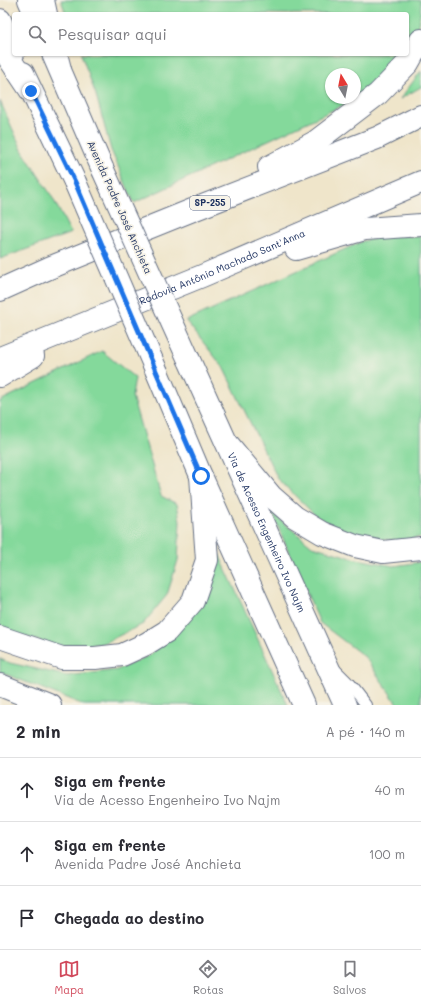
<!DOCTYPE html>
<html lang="pt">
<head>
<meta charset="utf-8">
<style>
	body { margin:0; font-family:Mali,sans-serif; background:#f7f7f7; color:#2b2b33 }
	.compass { position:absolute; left:325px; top:68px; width:36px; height:36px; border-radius:50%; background:#fff; box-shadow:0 1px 3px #0004; rotate:350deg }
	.stop { position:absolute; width:12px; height:12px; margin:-9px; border:3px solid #1a73e8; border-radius:50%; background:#fff }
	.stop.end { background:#1a73e8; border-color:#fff; box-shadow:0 1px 4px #0008 }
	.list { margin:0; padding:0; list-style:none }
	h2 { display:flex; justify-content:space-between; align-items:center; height:52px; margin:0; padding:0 16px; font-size:17px }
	h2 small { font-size:13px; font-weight:400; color:#7c7c81 }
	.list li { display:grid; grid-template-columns:26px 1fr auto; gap:12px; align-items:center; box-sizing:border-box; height:64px; padding:0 16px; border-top:1px solid #e1e1e2 }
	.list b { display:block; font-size:15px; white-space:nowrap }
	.list p { margin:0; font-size:13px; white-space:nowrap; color:#7c7c81 }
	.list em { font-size:13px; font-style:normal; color:#7c7c81 }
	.icon { flex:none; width:22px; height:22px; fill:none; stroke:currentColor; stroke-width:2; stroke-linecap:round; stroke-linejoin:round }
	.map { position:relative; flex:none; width:421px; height:705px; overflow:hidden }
	.search { position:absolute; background:#fff; box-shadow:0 1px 3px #0004; left:12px; right:12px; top:12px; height:44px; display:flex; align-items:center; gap:10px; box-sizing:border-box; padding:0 14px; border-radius:4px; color:#7c7c81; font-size:15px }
	.sheet { height:244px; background:#fff }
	nav { display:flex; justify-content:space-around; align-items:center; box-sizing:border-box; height:56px; border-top:1px solid #e1e1e2; background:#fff; font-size:11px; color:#7c7c81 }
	nav a { display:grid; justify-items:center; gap:2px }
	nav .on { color:#d1495b }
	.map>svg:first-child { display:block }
	.green { fill:#84d99b; stroke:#50847c; fill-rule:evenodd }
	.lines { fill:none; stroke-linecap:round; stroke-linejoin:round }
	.lane-casing { stroke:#656f84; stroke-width:12 }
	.secondary-casing { stroke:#656f84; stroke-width:24 }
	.highway-casing { stroke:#656f84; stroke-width:24 }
	.lane { stroke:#fff; stroke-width:10 }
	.secondary { stroke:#fff; stroke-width:22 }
	.highway { stroke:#fff; stroke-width:22 }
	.secondary-bridge-casing { stroke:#656f84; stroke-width:24; stroke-linecap:butt }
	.secondary-bridge { stroke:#fff; stroke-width:22 }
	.route { stroke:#1a73e8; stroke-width:5 }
	.labels { text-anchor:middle; stroke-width:3.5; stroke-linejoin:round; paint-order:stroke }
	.shield { fill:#f7f3e8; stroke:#5d6a87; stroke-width:1 }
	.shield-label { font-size:9px; font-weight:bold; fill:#1b2f5e }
	.street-label { font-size:10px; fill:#1b2f5e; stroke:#f7f3e8 }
</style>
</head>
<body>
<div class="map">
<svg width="421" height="705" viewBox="0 0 421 705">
	<rect width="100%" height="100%" fill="#f7f3e8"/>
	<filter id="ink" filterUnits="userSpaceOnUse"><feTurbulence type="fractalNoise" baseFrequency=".025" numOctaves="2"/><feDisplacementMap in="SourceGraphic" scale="8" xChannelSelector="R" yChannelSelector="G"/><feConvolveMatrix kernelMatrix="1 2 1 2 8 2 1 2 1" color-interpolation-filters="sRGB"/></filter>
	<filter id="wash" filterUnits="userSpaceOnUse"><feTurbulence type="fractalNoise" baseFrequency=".012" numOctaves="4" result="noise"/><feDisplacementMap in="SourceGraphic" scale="16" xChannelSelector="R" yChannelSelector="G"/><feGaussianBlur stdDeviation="0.9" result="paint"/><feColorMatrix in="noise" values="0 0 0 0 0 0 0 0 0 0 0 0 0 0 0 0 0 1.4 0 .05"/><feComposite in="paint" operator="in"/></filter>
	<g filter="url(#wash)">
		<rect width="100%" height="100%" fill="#efe5ca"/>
		<path class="green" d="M61 0H421C421 19 418 30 407 45V14H66Z
			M81 54H400L386 73 350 102 134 203 111 150 96 95ZM331 74H355V98H331Z
			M421 71V87L400 99Z
			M0 101 22 150 51 195 71 233 0 259Z
			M393 235 421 237V537L401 541 357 537 317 517 278 479 223 367 186 321 363 241Z
			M102 351 135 378 132 396 161 496 177 504 180 521 178 560 167 595 143 624 102 644 56 646 0 629V401Z
			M272 513 312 546 352 558 394 566 421 562V705H398L365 657 320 623Z
			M211 537 288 705H84L0 672V659L10 663 67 676 117 670 150 655 178 629Z"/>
	</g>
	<g filter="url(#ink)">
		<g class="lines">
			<g class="lane-casing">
				<path id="lane" d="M336 670 349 683 366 705"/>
			</g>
			<g class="secondary-casing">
				<g id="secondary">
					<path d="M29 0 35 14"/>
					<path d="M0 20 14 52"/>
					<path d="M53 54 103 170"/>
					<path d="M23 73 75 182"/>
					<path id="s1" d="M189 360 345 705"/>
					<path d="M157 372 201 476 304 705"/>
				</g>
			</g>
			<g class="highway-casing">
				<g id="highway">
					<path d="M43 0 46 14"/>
					<path d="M0 45 31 91"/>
					<path d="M56 54 60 69"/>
					<path d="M269 167 315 142 378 94 408 63 421 40"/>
					<path d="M296 249 365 229 421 225"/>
					<path d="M0 290 49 268 190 211 377 138 421 116"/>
					<path id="s2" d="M0 358 202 276 421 182"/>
					<path d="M0 376 33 356"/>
					<path d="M227 443 271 496 295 517 322 533 355 546 383 552 421 548"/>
					<path d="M0 637 62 658H95L122 655 146 644 167 631 193 601 207 560 201 476"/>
					<path d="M0 685 50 705"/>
				</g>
			</g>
			<use href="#lane" class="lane"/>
			<use href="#secondary" class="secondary"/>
			<use href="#highway" class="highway"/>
			<g class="secondary-bridge-casing">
				<path id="secondary-bridge" d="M103 170 189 360
					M75 182 157 372"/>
			</g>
			<use href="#secondary-bridge" class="secondary-bridge"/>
		</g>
	</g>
	<g class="lines" filter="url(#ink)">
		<path class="route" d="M31 91 75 182 201 476"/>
	</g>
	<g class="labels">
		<rect class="shield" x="190" y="196" width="40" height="14" rx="3"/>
		<g class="shield-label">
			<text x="210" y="206">SP-255</text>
		</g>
		<g class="street-label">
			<text transform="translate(120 207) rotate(66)" y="4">Avenida Padre José Anchieta</text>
			<text dy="4" stroke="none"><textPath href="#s2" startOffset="240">Rodovia Antônio Machado Sant'Anna</textPath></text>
			<text dy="4" stroke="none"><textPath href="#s1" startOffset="189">Via de Acesso Engenheiro Ivo Najm</textPath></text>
		</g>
	</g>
</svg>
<svg class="compass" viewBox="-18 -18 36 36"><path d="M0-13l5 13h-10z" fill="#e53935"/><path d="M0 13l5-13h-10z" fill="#7c7c81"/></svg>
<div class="stop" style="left:201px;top:476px"></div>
<div class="stop end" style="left:31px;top:91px"></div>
<div class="search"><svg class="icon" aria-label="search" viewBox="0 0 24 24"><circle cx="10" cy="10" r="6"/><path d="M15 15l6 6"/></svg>Pesquisar aqui</div>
</div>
<section class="sheet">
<h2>2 min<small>A pé · 140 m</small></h2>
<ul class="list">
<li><svg class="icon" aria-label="ahead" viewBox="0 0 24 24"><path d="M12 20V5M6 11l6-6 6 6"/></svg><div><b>Siga em frente</b><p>Via de Acesso Engenheiro Ivo Najm</p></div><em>40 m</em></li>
<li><svg class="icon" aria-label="ahead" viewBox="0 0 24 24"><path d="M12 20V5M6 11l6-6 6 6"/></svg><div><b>Siga em frente</b><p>Avenida Padre José Anchieta</p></div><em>100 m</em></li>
<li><svg class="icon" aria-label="arrive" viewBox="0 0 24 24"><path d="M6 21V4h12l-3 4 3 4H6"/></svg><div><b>Chegada ao destino</b></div></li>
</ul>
</section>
<nav>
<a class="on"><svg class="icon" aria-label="map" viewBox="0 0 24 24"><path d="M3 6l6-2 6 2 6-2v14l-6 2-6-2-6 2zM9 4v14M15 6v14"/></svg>Mapa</a>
<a><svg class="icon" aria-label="directions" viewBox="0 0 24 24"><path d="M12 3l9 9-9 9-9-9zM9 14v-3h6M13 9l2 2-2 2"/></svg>Rotas</a>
<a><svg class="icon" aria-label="saved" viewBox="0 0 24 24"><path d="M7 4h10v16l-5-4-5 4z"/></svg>Salvos</a>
</nav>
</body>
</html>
